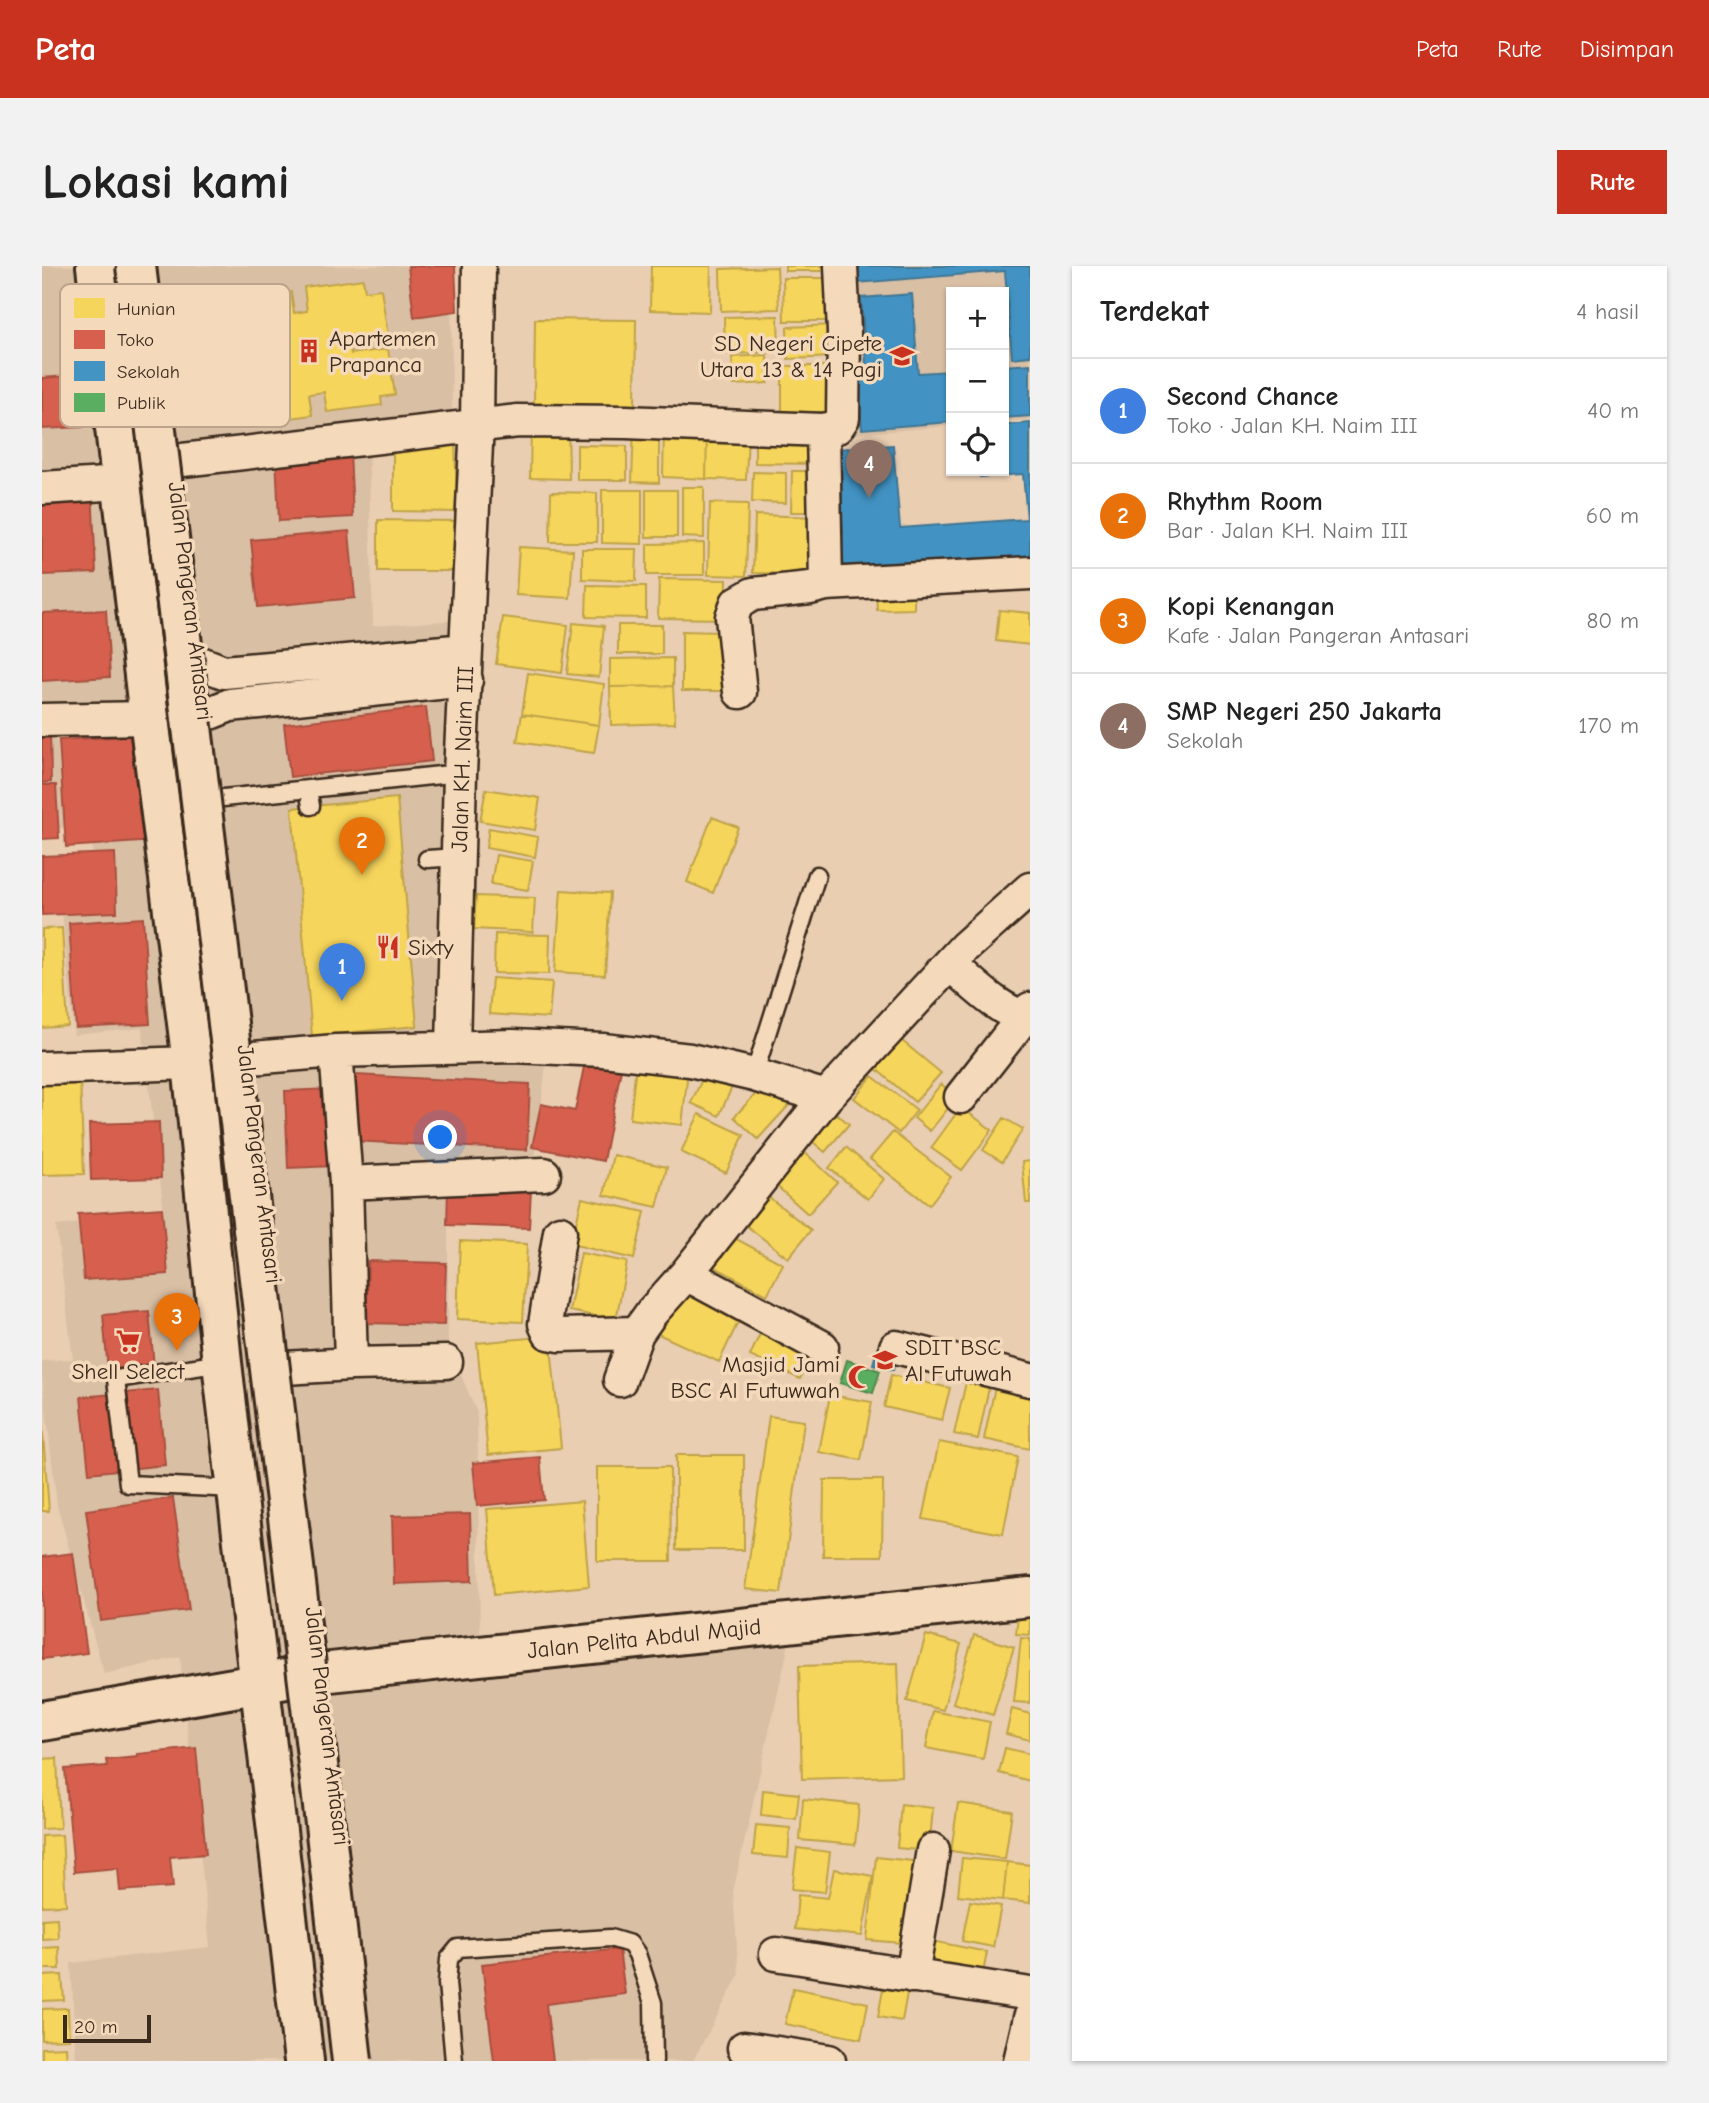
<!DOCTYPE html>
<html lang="id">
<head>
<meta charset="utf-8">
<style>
	body { margin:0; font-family:"Comic Neue",sans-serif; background:#f2f2f2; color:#222 }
	.controls { position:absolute; right:21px; top:21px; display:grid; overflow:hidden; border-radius:0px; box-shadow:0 2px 5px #0004 }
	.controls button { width:63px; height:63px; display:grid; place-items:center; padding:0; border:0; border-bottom:2px solid #e0e0e0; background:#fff; color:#222; font:35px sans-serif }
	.scale { position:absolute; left:21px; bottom:18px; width:88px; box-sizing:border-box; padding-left:7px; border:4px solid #3b2a1e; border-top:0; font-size:19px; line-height:24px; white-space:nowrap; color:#3b2a1e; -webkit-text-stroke:5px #f4d9bb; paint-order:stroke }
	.you { position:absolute; left:399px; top:872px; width:24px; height:24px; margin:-18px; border:5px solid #fff; border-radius:50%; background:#1a73e8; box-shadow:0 0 0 10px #1a73e833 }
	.badge { display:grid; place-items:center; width:46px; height:46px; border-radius:50%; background:#c8321e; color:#fff; font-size:23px; font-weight:700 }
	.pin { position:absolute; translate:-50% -58px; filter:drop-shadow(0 2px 4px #0008) }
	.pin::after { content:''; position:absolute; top:37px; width:24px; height:21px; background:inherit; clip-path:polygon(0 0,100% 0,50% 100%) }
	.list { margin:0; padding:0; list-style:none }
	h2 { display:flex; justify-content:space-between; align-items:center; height:91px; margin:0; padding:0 28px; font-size:30px }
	h2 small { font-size:23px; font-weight:400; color:#767676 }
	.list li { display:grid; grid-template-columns:46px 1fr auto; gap:21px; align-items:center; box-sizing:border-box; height:105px; padding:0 28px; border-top:2px solid #e0e0e0 }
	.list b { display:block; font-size:26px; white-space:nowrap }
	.list p { margin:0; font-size:23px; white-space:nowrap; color:#767676 }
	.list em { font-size:23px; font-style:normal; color:#767676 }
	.icon { flex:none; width:38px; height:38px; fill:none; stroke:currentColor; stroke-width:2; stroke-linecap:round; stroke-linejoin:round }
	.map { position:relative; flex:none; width:988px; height:1795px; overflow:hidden; border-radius:0px }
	header { display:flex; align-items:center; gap:42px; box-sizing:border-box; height:98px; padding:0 35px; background:#c8321e; color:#fff }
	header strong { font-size:33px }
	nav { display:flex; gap:38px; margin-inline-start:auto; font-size:24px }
	.intro { display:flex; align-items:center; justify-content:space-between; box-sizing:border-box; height:168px; padding:0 42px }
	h1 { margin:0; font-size:49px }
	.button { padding:18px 32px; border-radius:0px; background:#c8321e; color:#fff; font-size:24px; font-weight:700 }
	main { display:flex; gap:42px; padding:0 42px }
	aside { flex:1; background:#fff; border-radius:0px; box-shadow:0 2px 5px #0004 }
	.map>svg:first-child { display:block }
	.built { fill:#d9bfa4 }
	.homes { fill:#f6d55c; stroke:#bea249; stroke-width:2 }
	.shops { fill:#d6604d; stroke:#a8503f; stroke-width:2 }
	.schools { fill:#4393c3; stroke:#417492; stroke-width:2 }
	.public { fill:#5aae61; stroke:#51864d; stroke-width:2 }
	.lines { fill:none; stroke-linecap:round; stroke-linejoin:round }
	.lane-casing { stroke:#3b2a1e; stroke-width:21 }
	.street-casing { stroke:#3b2a1e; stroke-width:37 }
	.secondary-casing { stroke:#3b2a1e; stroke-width:44 }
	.primary-casing { stroke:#3b2a1e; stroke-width:44 }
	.lane { stroke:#f4d9bb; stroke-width:16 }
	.street { stroke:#f4d9bb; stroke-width:32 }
	.secondary { stroke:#f4d9bb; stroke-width:38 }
	.primary { stroke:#f4d9bb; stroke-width:38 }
	.primary-bridge-casing { stroke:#3b2a1e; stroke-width:44; stroke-linecap:butt }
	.primary-bridge { stroke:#f4d9bb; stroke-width:38 }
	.labels { text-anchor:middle; stroke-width:7; stroke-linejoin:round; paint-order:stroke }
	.poi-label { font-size:23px; fill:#3b2a1e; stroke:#f4d9bb; text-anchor:start }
	.street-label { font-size:23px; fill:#3b2a1e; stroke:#f4d9bb }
	.key { fill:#f4d9bb; stroke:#bca48c; stroke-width:2 }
	.key-label { font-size:19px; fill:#3b2a1e }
</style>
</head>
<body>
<header>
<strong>Peta</strong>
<nav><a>Peta</a><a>Rute</a><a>Disimpan</a></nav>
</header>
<div class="intro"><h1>Lokasi kami</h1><a class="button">Rute</a></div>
<main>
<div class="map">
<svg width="988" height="1795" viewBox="0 0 988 1795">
	<rect width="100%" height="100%" fill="#e9ceb2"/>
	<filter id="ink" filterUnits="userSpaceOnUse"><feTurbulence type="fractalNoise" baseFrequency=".0143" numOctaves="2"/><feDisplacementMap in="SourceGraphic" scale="14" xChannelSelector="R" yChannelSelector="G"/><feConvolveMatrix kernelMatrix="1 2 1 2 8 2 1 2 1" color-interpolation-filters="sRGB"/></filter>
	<g filter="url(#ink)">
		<path class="built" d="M0 0H409L410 147 326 171 331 360 418 354 402 767 507 773 489 924 406 921V1078L435 1147 438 1368 752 1355 691 1626 697 1709 651 1795H34L29 1697 168 1681 138 1391 62 1408 15 1239 0 1109V1095L31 1093 14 960 122 947 100 762 32 769 18 622 53 623 49 560 6 563 0 512Z
			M808 0H988V154L962 156V26H909V160L813 168Z"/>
		<path class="homes" d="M609 0H669L668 46 608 44Z
			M743 0H790V5H743Z
			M735 1 737 43 679 45 678 3Z
			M741 12H789V55H742Z
			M321 13 323 25 339 23 346 70 307 76 309 88 346 83 353 129 339 131 340 139 285 146 282 126 267 128 270 149 214 157 212 143 198 146 192 105 229 100 226 81 188 86 183 48 202 45 200 32 249 26 252 47 265 45 262 21Z
			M736 50 737 86 683 88 682 51Z
			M493 53 594 54 593 140 492 139Z
			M792 59 793 91 746 93 745 61Z
			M725 89 726 117 692 119 690 91Z
			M740 100H788L787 146H740Z
			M489 158H526L527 213 488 212Z
			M592 158H617V217L590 216Z
			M713 163 775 165 773 198 713 197Z
			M622 165 665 166 664 213 621 211Z
			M665 166 706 167 704 214 664 213Z
			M351 171 413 173 415 246 351 245Z
			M535 179 585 180V214H535Z
			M750 205H776L775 246H749Z
			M711 206 744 207V237L710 236Z
			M640 221H662V272L640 271Z
			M560 224H600V278L560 277Z
			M604 224H635V271H604Z
			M509 226 555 227V276H508Z
			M668 237 706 238 704 310 666 309Z
			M713 249 774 251 773 308 711 307Z
			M336 254 417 255 419 305H336Z
			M662 277V309H605V278Z
			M477 281 531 284 528 332 474 329Z
			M540 283H595L594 315 540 313Z
			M617 313 685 314 684 353 616 352Z
			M545 319 604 320V352L544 351Z
			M872 320V343L835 344 834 321Z
			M957 344 988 347V379L954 375Z
			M461 351 526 359 520 407 454 398Z
			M531 357 562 360 557 411 525 408Z
			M576 359H620V388H576Z
			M640 365 680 366 681 425H640Z
			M631 392V420L568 421V393Z
			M486 407 562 418 557 459 480 448Z
			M631 420 633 457 569 459 568 421Z
			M480 448 557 459 552 487 475 476Z
			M444 523 498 532 493 564 438 555Z
			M355 532 375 760 270 770 250 542Z
			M670 551 696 561 671 627 645 616Z
			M447 562 496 571 493 591 444 582Z
			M454 589 491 595 486 624 449 618Z
			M519 624 568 627 563 709 513 706Z
			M434 630 493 632 491 666 432 663Z
			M20 662 26 760 0 762V663Z
			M453 668 508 669 507 708 452 707Z
			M450 712 510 716 507 752 447 748Z
			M859 774 899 807 873 836 834 803Z
			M594 798 646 804 640 859 588 853Z
			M662 809 690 821 677 850 649 837Z
			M830 810 875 844 857 867 812 832Z
			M38 813 42 908 0 909V814Z
			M724 817 748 838 716 873 692 851Z
			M899 818 915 831 888 865 872 852Z
			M919 841 950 864 920 904 889 882Z
			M789 843 807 858 783 886 765 871Z
			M657 848 702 869 684 907 639 886Z
			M962 852 981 863 960 896 941 884Z
			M851 866 909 911 887 939 828 893Z
			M804 881 842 913 826 933 787 902Z
			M758 882 795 916 766 948 729 915Z
			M571 889 625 901 615 941 562 929Z
			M988 895V937H984L980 896Z
			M724 929 769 964 746 992 701 957Z
			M540 932 603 946 592 993 529 978Z
			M685 968 741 998 725 1029 669 999Z
			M418 975 485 978 481 1056 415 1053Z
			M539 987 585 996 574 1054 527 1045Z
			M637 1018 700 1048 677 1096 614 1067Z
			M721 1061 772 1083 758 1113 708 1090Z
			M508 1070 519 1182 446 1189 435 1077Z
			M849 1109 908 1122 900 1154 842 1141Z
			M925 1112 948 1117 936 1173 912 1168Z
			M953 1121 988 1128V1183L942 1173Z
			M788 1129 830 1136 819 1194 777 1186Z
			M727 1150 762 1155 739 1327 703 1323Z
			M0 1156 7 1245H0Z
			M897 1176 976 1191 961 1268 881 1253Z
			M634 1189H702V1284H634Z
			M555 1201H628L629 1295H555Z
			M782 1214H841L840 1290H781Z
			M540 1235 547 1320 452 1329 445 1243Z
			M977 1340 988 1341V1369L974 1368Z
			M884 1369 919 1378 901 1444 865 1435Z
			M932 1369 972 1381 951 1449 911 1437Z
			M979 1372 988 1373V1437L972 1436Z
			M856 1397 859 1510 760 1513 757 1400Z
			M970 1443 988 1448V1474L964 1468Z
			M891 1445 948 1456 941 1493 884 1482Z
			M963 1482 988 1488V1515L957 1507Z
			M15 1492 18 1562 0 1563V1493Z
			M721 1524 757 1528 754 1553 719 1549Z
			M761 1533 817 1539 813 1579 758 1574Z
			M916 1537 970 1545 963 1593 909 1585Z
			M859 1538 891 1542 887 1585 855 1582Z
			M714 1559 748 1562 746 1592 711 1589Z
			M20 1569 24 1639 0 1640V1570Z
			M755 1582 788 1586 783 1626 750 1623Z
			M834 1591 879 1596 871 1678 825 1674Z
			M920 1592 965 1596 961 1634 916 1629Z
			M965 1596 988 1599V1637L961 1634Z
			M792 1603 831 1610 820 1670 753 1663 756 1629 786 1632Z
			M928 1635 959 1640 951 1681 920 1675Z
			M15 1652 16 1672 0 1673V1653Z
			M890 1675 945 1686 939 1718 884 1708Z
			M17 1681 18 1703H0V1682Z
			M20 1709 22 1734 0 1735V1710Z
			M843 1712 867 1716 860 1755 836 1751Z
			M751 1722 826 1737 819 1773 743 1758Z
			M26 1742 27 1773 0 1774V1743Z
			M24 1781 25 1795H0V1782Z"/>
		<path class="shops" d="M366 0H413L415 45 372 51Z
			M38 109 41 161 0 163V112Z
			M308 185 311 251 237 255 234 190Z
			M50 222 54 307 0 309V224Z
			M307 265 313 332 216 341 209 274Z
			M64 344 68 411 0 415V347Z
			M384 441 390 495 248 511 242 458Z
			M0 463H8L9 516 0 517Z
			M106 469 113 575 24 581 17 474Z
			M0 519H14L17 572 0 573Z
			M73 587 75 646 0 649V590Z
			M101 652 108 758 34 762 27 657Z
			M544 791 580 798 561 895 490 881 499 838 533 845Z
			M314 809 488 818 485 884 310 875Z
			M289 823 293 900 246 902 243 825Z
			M117 856 119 912 49 914 47 858Z
			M406 921 489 924 487 962 405 959Z
			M120 942 126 1008 42 1014 36 948Z
			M326 995 404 997 402 1059 324 1057Z
			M107 1045 112 1101 66 1105 61 1049Z
			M116 1124 123 1199 47 1207 39 1131Z
			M498 1191 502 1234 435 1240 431 1197Z
			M131 1232 147 1344 59 1355 44 1244Z
			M428 1248 430 1315 352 1318 350 1250Z
			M31 1287 45 1387 0 1393V1291Z
			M154 1482 164 1588 128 1591 131 1621 78 1625 76 1602 32 1606 23 1503 65 1500 64 1494 96 1491 95 1488Z
			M577 1683 583 1728 504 1738 511 1795H452L440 1698Z"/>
		<path class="schools" d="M814 0H988V90L970 92 963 5 815 17Z
			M870 28 876 107 909 105V156L820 163 816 112 825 111 819 32Z
			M988 98V150L962 152V100Z
			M988 157V302L794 317 790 268 801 267 795 183 851 179 858 262 985 253 981 208 938 211 937 205H962V159Z
			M835 1084 855 1090 851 1104 831 1098Z"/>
		<path class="public" d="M805 1094 838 1105 831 1127 798 1117Z"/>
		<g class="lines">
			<g class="lane-casing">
				<path id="lane" d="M172 533 408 508
					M268 534 269 540
					M385 593 416 591
					M712 809 775 609
					M180 1097 74 1113 86 1218 195 1223
					M412 1795 405 1717 407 1693 416 1682 568 1672 588 1678 595 1688 611 1737 612 1795"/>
			</g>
			<g class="street-casing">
				<path id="street" d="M781 164 784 318
					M132 195 476 155 584 156 781 164 795 161 801 152 802 66 799 0
					M0 222 79 217
					M156 396 182 406 424 384
					M698 426 690 351 695 337 711 328 768 322 784 318 988 307
					M163 449 188 439 424 414
					M0 454 107 452
					M908 698C927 714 962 751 988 751
					M411 780 418 507 435 158 437 0
					M294 785 304 917 309 1098
					M0 802 150 797 294 785 471 780 561 784 648 794 712 809 784 831
					M919 831 988 743
					M304 917 502 908
					M518 966 503 1058 507 1067 518 1069 595 1067
					M644 1008 780 1081
					M854 1081 988 1114
					M243 1102 309 1098 404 1096
					M578 1114 595 1067 610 1046 644 1008 784 831 923 681 988 623
					M734 1688 988 1728
					M870 1710 891 1584
					M702 1782 787 1795
					M978 1795 988 1752"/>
			</g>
			<g class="secondary-casing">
				<path id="secondary" d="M0 1455 279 1407 988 1331"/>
			</g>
			<g class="primary-casing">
				<path id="primary" d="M54 0 107 452 150 797 180 1097 262 1795"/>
			</g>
			<use href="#lane" class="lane"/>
			<use href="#street" class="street"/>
			<use href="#secondary" class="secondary"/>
			<use href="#primary" class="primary"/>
			<g class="primary-bridge-casing">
				<path id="primary-bridge" d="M94 0 279 1523 310 1795"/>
			</g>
			<use href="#primary-bridge" class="primary-bridge"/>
		</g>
	</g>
	<defs>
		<g id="building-bare" transform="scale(1.89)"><path d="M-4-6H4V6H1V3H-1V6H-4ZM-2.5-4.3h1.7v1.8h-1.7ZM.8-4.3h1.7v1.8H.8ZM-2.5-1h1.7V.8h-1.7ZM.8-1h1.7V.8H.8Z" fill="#c8321e" stroke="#f4d9bb" stroke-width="2.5" paint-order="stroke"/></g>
		<g id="school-bare" transform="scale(1.89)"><path d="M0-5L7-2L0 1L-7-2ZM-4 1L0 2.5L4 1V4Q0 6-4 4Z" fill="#c8321e" stroke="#f4d9bb" stroke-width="2.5" paint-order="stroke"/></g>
		<g id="restaurant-bare" transform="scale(1.89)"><path d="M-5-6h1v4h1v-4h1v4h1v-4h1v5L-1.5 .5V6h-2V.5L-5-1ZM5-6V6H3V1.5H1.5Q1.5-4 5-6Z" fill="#c8321e" stroke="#f4d9bb" stroke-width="2.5" paint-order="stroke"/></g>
		<g id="supermarket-bare" transform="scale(1.89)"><path d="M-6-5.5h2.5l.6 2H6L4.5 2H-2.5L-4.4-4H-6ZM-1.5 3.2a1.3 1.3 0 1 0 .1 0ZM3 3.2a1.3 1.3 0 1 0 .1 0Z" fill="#c8321e" stroke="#f4d9bb" stroke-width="2.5" paint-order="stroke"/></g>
		<g id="mosque-bare" transform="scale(1.89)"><path d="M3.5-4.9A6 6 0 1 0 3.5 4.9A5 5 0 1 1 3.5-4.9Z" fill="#c8321e" stroke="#f4d9bb" stroke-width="2.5" paint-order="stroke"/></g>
	</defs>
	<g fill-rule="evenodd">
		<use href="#building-bare" x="267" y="85"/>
		<use href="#school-bare" x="860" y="90"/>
		<use href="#restaurant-bare" x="346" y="681"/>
		<use href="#supermarket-bare" x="86" y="1075"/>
		<use href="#school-bare" x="843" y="1094"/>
		<use href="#mosque-bare" x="818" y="1111"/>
	</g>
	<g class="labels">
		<g class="poi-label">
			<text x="287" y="80">Apartemen<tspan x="287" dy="26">Prapanca</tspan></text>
			<text x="840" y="85" text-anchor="end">SD Negeri Cipete<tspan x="840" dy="26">Utara 13 &amp; 14 Pagi</tspan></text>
			<text x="366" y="689">Sixty</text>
			<text x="863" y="1089">SDIT BSC<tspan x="863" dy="26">Al Futuwah</tspan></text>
			<text x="798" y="1106" text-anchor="end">Masjid Jami<tspan x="798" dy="26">BSC Al Futuwwah</tspan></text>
			<text x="86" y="1113" text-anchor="middle">Shell Select</text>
		</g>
		<g class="street-label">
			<text transform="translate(149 335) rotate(83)" y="8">Jalan Pangeran Antasari</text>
			<text transform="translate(420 493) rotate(-88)" y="8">Jalan KH. Naim III</text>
			<text transform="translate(218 898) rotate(83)" y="8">Jalan Pangeran Antasari</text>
			<text transform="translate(602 1372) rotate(-6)" y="8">Jalan Pelita Abdul Majid</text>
			<text transform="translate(286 1460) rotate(83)" y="8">Jalan Pangeran Antasari</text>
		</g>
	</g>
	<rect x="18" y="18" width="230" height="143" rx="10" class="key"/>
	<rect x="32" y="32" width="31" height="20" fill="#f6d55c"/>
	<rect x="32" y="64" width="31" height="19" fill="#d6604d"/>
	<rect x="32" y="95" width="31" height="20" fill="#4393c3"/>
	<rect x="32" y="127" width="31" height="19" fill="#5aae61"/>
	<g class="key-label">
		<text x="75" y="49">Hunian</text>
		<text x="75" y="80">Toko</text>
		<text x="75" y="112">Sekolah</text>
		<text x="75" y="143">Publik</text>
	</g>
</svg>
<div class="controls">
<button>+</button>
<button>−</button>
<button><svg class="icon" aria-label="locate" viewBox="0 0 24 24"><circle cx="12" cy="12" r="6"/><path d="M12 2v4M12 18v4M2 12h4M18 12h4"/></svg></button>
</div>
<div class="scale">20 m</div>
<div class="you"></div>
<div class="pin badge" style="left:300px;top:735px;background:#3f7fe0">1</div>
<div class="pin badge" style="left:320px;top:609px;background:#e8710a">2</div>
<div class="pin badge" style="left:135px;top:1085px;background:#e8710a">3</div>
<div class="pin badge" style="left:827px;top:232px;background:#8d6e63">4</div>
</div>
<aside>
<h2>Terdekat<small>4 hasil</small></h2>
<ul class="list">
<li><span class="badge" style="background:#3f7fe0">1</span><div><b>Second Chance</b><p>Toko · Jalan KH. Naim III</p></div><em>40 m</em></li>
<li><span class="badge" style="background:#e8710a">2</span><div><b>Rhythm Room</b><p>Bar · Jalan KH. Naim III</p></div><em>60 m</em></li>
<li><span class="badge" style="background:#e8710a">3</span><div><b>Kopi Kenangan</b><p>Kafe · Jalan Pangeran Antasari</p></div><em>80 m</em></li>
<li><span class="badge" style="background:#8d6e63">4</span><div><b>SMP Negeri 250 Jakarta</b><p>Sekolah</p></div><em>170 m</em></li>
</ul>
</aside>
</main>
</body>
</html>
